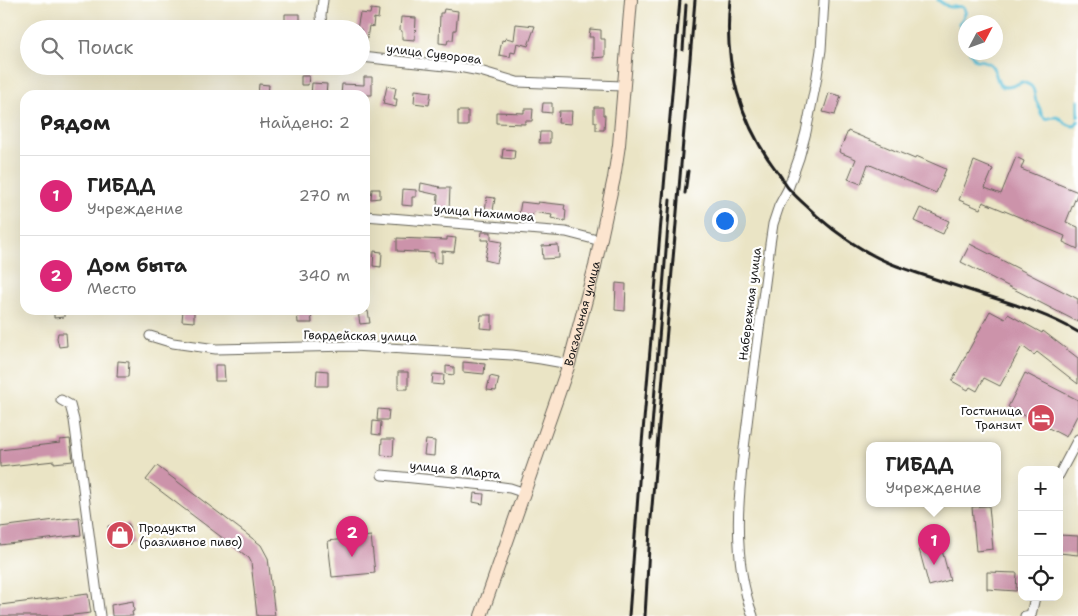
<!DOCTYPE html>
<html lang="ru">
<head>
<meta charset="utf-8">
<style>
	body { margin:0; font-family:"Shantell Sans",sans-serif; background:#f2f2f2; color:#222 }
	.controls { position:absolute; right:15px; bottom:15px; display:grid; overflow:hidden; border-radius:10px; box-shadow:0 5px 20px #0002 }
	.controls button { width:45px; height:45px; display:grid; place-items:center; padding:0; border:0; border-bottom:1px solid #e0e0e0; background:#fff; color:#222; font:25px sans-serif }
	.compass { position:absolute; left:958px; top:15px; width:45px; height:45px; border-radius:50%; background:#fff; box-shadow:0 5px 20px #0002; rotate:49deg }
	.you { position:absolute; left:724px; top:220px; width:18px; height:18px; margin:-12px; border:4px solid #fff; border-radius:50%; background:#1a73e8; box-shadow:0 0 0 8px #1a73e833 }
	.badge { display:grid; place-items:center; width:32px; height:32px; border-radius:50%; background:#db2777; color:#fff; font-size:16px; font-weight:700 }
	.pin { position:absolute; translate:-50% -41px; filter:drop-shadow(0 1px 2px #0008) }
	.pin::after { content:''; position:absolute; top:26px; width:18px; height:15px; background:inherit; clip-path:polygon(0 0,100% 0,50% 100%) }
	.popup { position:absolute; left:866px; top:442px; width:135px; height:65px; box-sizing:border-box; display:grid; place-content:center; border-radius:10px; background:#fff; filter:drop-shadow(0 1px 4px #0005); font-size:16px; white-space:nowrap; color:#767676 }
	.popup b { font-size:19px; color:#222 }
	.popup::after { content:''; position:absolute; left:50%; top:100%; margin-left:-10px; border:10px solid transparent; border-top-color:#fff }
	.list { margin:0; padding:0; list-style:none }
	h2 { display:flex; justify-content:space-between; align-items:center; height:65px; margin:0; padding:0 20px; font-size:21px }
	h2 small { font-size:16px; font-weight:400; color:#767676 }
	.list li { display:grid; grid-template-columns:32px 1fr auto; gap:15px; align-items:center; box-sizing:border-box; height:80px; padding:0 20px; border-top:1px solid #e0e0e0 }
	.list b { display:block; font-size:19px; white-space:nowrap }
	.list p { margin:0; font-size:16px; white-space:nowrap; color:#767676 }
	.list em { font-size:16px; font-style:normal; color:#767676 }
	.icon { flex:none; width:28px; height:28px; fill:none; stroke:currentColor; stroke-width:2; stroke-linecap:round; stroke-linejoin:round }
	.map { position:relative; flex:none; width:1078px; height:616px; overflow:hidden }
	.search { position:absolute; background:#fff; box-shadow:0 5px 20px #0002; left:20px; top:20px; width:350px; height:55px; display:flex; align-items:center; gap:12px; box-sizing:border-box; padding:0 18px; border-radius:28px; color:#767676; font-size:19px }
	.panel { position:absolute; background:#fff; box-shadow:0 5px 20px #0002; left:20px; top:90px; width:350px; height:225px; border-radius:15px }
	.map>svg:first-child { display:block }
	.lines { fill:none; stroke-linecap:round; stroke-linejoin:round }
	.stream { stroke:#57bdd5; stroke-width:3 }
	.building { fill:#cc93aa }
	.minor-casing { stroke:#646257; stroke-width:11 }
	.secondary-casing { stroke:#646257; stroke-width:14 }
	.minor { stroke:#fff; stroke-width:9 }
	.secondary { stroke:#fce5cf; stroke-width:12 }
	.rail { stroke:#1c1c1c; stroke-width:3 }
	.labels { text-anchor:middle; stroke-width:4.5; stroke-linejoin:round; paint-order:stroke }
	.street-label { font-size:12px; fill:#1c1c1c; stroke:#fff }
	.poi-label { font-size:12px; fill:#1c1c1c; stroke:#fff; text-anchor:end }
</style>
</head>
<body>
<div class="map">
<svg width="1078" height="616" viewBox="0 0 1078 616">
	<rect width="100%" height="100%" fill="#fff"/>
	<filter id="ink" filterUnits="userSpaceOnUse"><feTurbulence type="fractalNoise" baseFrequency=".02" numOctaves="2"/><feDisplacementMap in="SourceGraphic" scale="10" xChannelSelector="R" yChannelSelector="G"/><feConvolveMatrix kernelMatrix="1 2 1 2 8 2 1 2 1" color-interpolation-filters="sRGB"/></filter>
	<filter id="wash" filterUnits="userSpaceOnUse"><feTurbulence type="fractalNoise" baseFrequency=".0096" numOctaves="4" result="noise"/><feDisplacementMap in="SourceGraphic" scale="20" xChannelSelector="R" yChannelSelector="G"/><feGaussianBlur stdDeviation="1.12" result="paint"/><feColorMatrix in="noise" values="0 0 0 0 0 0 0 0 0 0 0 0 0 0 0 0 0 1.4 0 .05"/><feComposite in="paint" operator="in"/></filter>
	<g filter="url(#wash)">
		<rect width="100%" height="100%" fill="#eae4c5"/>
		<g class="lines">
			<path class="stream" d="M938 0C942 3 946 6 950 7 958 8 961 3 966 12 963 16 963 20 959 23L966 41
				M970 52 975 60C980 60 986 61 990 64 999 71 994 88 1007 87 1012 87 1017 84 1022 82 1036 86 1033 90 1036 101 1037 102 1039 107 1040 109 1041 114 1041 115 1046 119 1049 118 1052 117 1055 117 1063 117 1063 126 1075 126L1078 121
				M1078 101V108
				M1078 108V116"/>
		</g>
		<g id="blocks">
			<path class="building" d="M371 9 379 10 378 19 374 18 373 27 369 26 366 45H361V29H357L360 13 370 14Z
				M444 9 458 11 456 30H454L453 40H448L447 44 439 43 440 13H443Z
				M285 14H300V23H285Z
				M401 17 416 18 415 40 402 39V31L400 30Z
				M516 24 535 26 528 46 517 43 515 53 511 52 510 57 499 55 502 40 505 41 506 38 514 40Z
				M590 29 601 30V39H605V57L593 58V37H589Z
				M301 76H309L308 85H301Z
				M364 77H372V95H341L342 84 364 85Z
				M312 83 327 84 326 95H311Z
				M259 84 269 85 268 95H258Z
				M387 86 396 88 394 99H397L396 107 383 104Z
				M415 90 431 92 429 105 414 103Z
				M829 93 841 96 835 115 823 112Z
				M543 103H552V113L542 112Z
				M594 107H603V115H605L604 130H596V122H594Z
				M524 109H533L532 121H525V124L496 123V112L524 113Z
				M458 111H468V126H458Z
				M559 111H572L571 124 558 123Z
				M848 131 915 159 916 156 946 169 936 193 868 164 861 184 848 179 856 159 839 152Z
				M540 132H550V143H539Z
				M503 149 515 150 514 159 502 158Z
				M1016 157 1024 161 1021 169 1078 192 1066 222 1078 227V249L1063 242 1065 236 983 202 980 209 959 200 974 161 993 169 985 188 1001 194Z
				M421 183 440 187 439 188H450L449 210H437L438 195 420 191Z
				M372 189H380V198L371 199Z
				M403 189 416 190V197H412V206L402 205Z
				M487 197 495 198 493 211 485 210Z
				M521 202 538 204V202L565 205 564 209 566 210 565 221 551 218 552 215 533 212 532 216 519 214Z
				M920 208 949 221 943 234 914 221Z
				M482 232H491V240L502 242 497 263 485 260 489 240H481Z
				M447 237 456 238 454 252 442 251V263L434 262V253L397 251V238L447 240Z
				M970 244 1078 299V322L961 262Z
				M558 245 559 258 543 259 542 246Z
				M374 251 382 252 381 267 373 266Z
				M616 283 626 284 625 311 615 310Z
				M54 310H64V317L54 318Z
				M183 310H194V322L182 321Z
				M297 310H311L312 323H298Z
				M368 311 370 323 360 324 358 312Z
				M990 311 1005 319 1008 314 1042 333 1043 331 1078 358V384L1037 352 1034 355 1022 346 1000 386 984 378 977 391 970 387 968 390 952 381Z
				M481 315H492V329L480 328Z
				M58 333H66L67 346 59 347 57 338Z
				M118 361 129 362 128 377H117Z
				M463 362 485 364 484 374 463 372Z
				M215 365H224L225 381H215Z
				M446 366 454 367V375L446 374Z
				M317 370 328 371V386H316Z
				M398 372H408V389H398Z
				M1025 373 1078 400V414L1066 437 1008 407Z
				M433 374 444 375 443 385 432 384Z
				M490 376 499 378 496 391 487 390Z
				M378 409 389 410 388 420H377Z
				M373 421 381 422 380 435 372 434Z
				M70 439 73 461 54 463V461L0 467V450L60 443V440Z
				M382 439H394L393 456 381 455Z
				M426 440 435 441 434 456 424 455Z
				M157 466 261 545 268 558 275 616H257L251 562 249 558 146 480Z
				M474 493 484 494 483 504 473 502Z
				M989 506 993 549 976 551 972 507Z
				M79 517 81 535 0 545V527Z
				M129 524 131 544 111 547 108 526Z
				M1059 535 1078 536V555L1059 553Z
				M371 536 375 573 332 577 328 541Z
				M940 543 950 580 929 586 919 549Z
				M987 572 1017 573 1016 591 987 589Z
				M88 594 91 613 64 616H0V605Z
				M133 601 134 611 132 612 133 616H112L111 605Z"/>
		</g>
	</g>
	<g filter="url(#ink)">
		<use href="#blocks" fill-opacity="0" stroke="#646257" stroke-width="1"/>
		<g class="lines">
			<g class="minor-casing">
				<path id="minor" d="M322 29 321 15 323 0
					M361 57 464 68 480 71 517 82 623 86
					M365 216 566 232 601 241
					M150 336 173 343 216 349 352 346 512 355 541 359 569 364
					M61 400 70 405 74 420 100 616
					M382 475 495 486 510 488 525 493
					M1059 475 1078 439
					M753 616C727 546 742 470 750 399 757 347 763 296 770 244L773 224 779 206 788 189 799 158 806 132 816 82 821 50 824 0
					M1025 616 1031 615 1035 597"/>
			</g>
			<g class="secondary-casing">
				<g id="secondary">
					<path id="s1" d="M481 616 569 364 595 266 614 178 619 145 631 0"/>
				</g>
			</g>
			<use href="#minor" class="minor"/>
			<use href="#secondary" class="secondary"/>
			<path class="rail" d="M730 0C723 64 740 124 779 174 783 179 785 185 790 190 798 199 808 207 817 216 841 237 867 255 897 266 928 277 959 287 991 297 1020 306 1051 316 1078 332
				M683 50 686 5
				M685 193 688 171
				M651 439 670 200
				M629 616 641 455 680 0
				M645 616 650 530 695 0"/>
		</g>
	</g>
	<defs>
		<g id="hotel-disc" transform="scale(1.4375)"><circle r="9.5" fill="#d1495b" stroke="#fff"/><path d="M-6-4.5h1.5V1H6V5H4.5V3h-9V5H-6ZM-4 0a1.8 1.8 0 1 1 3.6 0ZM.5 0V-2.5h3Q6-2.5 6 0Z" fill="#fff"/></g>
		<g id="shop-disc" transform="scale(1.4375)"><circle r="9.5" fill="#d1495b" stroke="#fff"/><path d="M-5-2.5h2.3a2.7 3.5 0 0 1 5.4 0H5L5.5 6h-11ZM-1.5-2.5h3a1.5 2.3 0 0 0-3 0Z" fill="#fff"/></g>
	</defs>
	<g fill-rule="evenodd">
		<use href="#hotel-disc" x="1041" y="418"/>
		<use href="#shop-disc" x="120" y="535"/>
	</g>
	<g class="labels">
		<g class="street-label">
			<text transform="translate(434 54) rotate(7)" y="4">улица Суворова</text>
			<text transform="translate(484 213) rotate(5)" y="4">улица Нахимова</text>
			<text transform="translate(750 304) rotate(-83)" y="4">Набережная улица</text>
			<text dy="4" stroke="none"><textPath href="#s1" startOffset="319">Вокзальная улица</textPath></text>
			<text transform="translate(360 336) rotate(1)" y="4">Гвардейская улица</text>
			<text transform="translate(455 470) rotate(6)" y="4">улица 8 Марта</text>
		</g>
		<g class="poi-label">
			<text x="1022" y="415">Гостиница<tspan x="1022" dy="14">Транзит</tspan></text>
			<text x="139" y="532" text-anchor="start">Продукты<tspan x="139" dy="14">(разливное пиво)</tspan></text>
		</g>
	</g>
</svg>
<div class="controls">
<button>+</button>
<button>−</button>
<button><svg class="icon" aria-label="locate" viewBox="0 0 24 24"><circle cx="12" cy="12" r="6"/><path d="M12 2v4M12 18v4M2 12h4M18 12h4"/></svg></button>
</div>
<svg class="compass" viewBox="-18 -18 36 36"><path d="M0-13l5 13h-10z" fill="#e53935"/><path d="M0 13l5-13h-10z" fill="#767676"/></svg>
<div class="you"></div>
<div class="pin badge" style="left:934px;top:565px">1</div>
<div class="popup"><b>ГИБДД</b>Учреждение</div>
<div class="pin badge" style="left:352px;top:557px">2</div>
<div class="search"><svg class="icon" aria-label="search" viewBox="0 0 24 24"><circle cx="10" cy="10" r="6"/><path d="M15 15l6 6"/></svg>Поиск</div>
<section class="panel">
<h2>Рядом<small>Найдено: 2</small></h2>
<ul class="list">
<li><span class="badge">1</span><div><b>ГИБДД</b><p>Учреждение</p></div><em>270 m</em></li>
<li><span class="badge">2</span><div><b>Дом быта</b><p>Место</p></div><em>340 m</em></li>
</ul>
</section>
</div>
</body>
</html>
